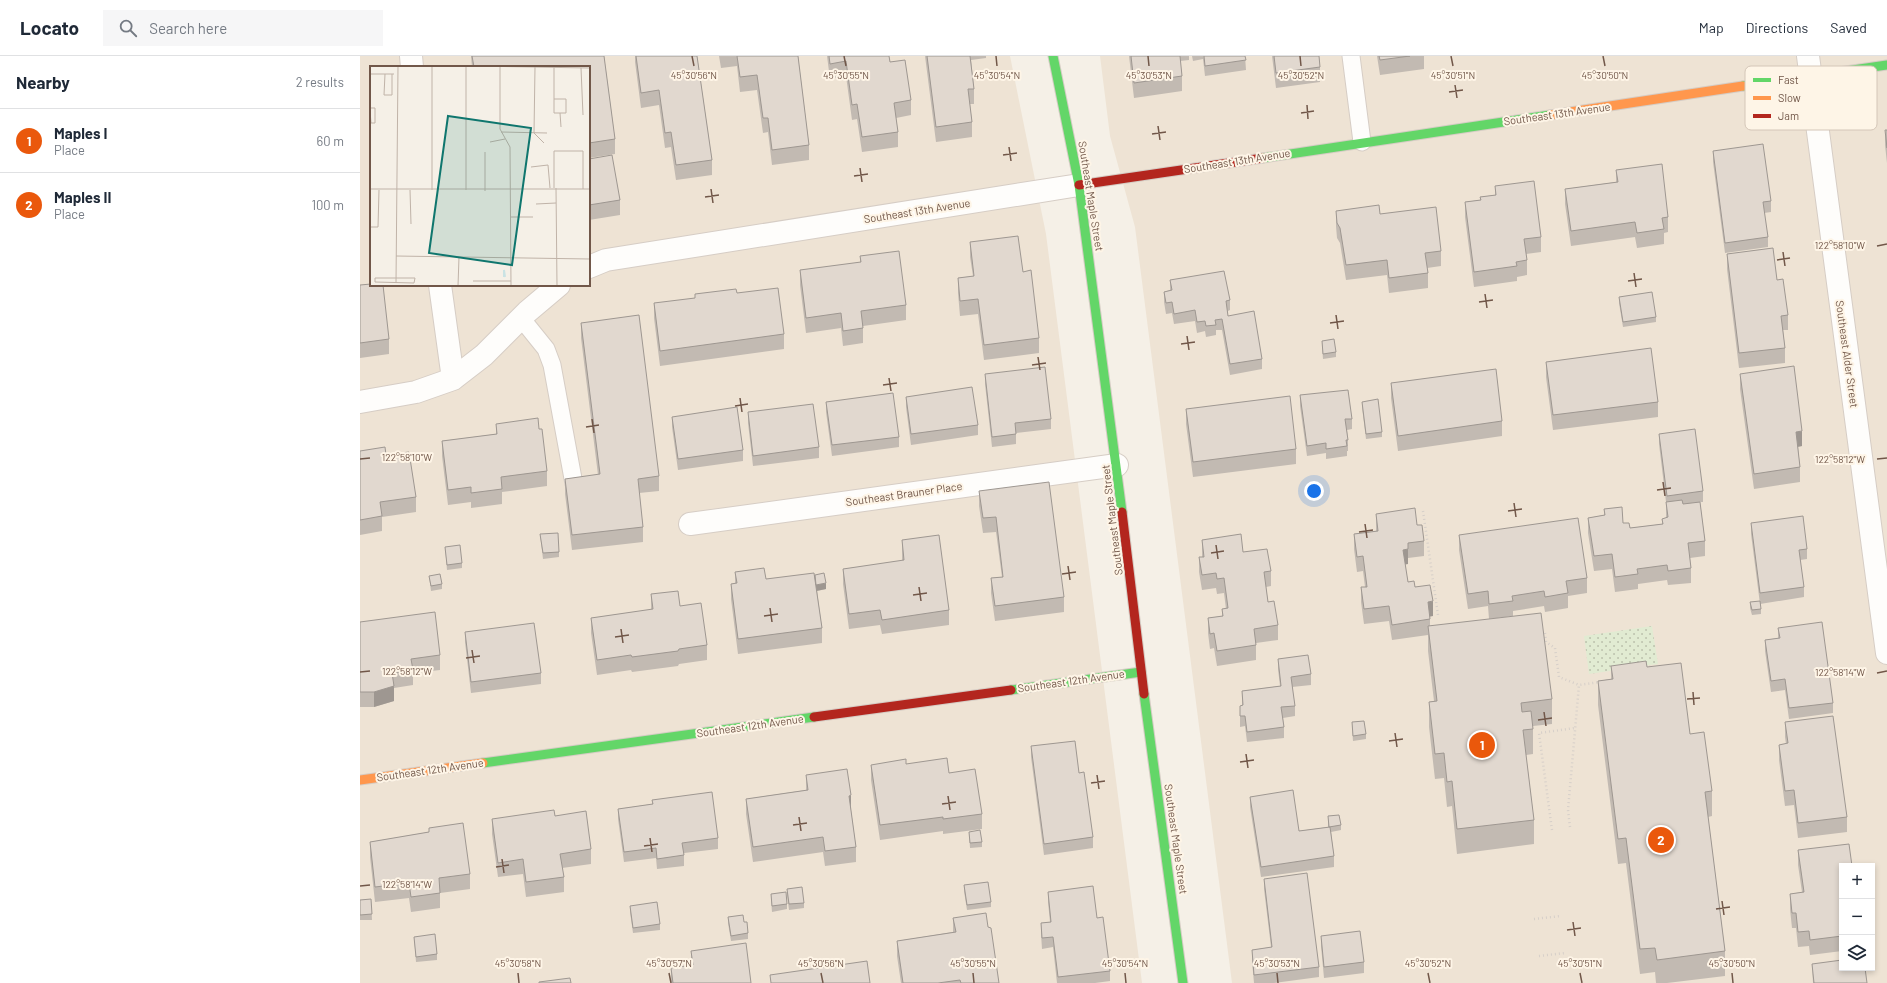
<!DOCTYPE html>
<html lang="en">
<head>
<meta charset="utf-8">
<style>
	body { margin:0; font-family:Barlow,sans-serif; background:#f6f6f7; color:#1f2937 }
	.controls { position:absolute; right:12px; bottom:12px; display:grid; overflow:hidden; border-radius:0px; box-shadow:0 2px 6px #0003 }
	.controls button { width:36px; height:36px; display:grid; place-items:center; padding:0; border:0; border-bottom:1px solid #e0e1e3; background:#fff; color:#1f2937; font:20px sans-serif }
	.you { position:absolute; left:954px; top:435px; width:14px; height:14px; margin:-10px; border:3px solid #fff; border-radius:50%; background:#1a73e8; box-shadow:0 0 0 6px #1a73e833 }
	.badge { display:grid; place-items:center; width:26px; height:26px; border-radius:50%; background:#ea580c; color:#fff; font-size:13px; font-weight:700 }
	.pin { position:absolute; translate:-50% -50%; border:2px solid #fff; box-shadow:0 1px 4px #0006 }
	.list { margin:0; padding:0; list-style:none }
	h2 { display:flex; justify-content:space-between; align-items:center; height:52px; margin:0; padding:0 16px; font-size:17px }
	h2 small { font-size:13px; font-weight:400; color:#747a83 }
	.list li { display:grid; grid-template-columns:26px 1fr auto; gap:12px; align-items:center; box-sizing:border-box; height:64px; padding:0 16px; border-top:1px solid #e0e1e3 }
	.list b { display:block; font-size:15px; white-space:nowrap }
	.list p { margin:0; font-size:13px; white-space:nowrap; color:#747a83 }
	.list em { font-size:13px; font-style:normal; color:#747a83 }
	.icon { flex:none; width:22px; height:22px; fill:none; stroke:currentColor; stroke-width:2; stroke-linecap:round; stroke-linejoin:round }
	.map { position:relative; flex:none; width:1527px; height:927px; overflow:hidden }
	header { display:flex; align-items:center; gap:24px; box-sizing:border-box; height:56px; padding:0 20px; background:#fff; border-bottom:1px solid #e0e1e3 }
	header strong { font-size:19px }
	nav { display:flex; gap:22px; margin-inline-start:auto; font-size:14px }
	.search { width:280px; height:36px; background:#f6f6f7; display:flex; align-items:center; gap:10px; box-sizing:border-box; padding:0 14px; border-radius:0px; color:#747a83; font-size:15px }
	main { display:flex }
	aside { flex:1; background:#fff }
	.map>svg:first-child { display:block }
	.residential { fill:#eee3d4; fill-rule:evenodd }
	.grass { fill:url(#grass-dots) }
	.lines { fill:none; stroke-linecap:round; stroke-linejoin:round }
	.lane-casing { stroke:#d6cdc5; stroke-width:19 }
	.street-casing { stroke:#d6cdc5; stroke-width:24 }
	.fast-casing { stroke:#d5ccc4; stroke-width:11 }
	.slow-casing { stroke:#d5ccc4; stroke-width:11 }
	.jam-casing { stroke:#d5ccc4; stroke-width:11 }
	.path { stroke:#d6cfc9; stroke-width:2.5; stroke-dasharray:1 3; stroke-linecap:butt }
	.lane { stroke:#fefdfb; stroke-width:17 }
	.street { stroke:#fefdfb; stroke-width:22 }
	.fast { stroke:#63d668; stroke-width:9 }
	.slow { stroke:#ff974d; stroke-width:9 }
	.jam { stroke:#b3261e; stroke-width:9 }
	.wall { fill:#c2bab2 }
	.shaded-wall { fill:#9e9791 }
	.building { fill:#e1d8cf; stroke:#9e9791 }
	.ticks { fill:none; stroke:#715749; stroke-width:1.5 }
	.labels { text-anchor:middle; stroke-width:4; stroke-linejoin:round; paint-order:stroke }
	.street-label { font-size:11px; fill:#715749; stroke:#fef5e7 }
	.inset-river { fill:none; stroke:#cae3e4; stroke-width:2 }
	.inset-road { fill:none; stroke:#c0b3a8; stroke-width:1 }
	.view { fill:#0f766e; fill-opacity:0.15; stroke:#0f766e; stroke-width:2 }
	.inset-edge { fill:none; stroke:#715749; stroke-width:2 }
	.key { fill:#fef5e7; stroke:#d4c6b8; stroke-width:1 }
	.key-label { font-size:11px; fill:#715749 }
	.ticks-label { font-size:10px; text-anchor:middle; fill:#715749; stroke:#fef5e7; stroke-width:4; stroke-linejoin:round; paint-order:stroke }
</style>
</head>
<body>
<header>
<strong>Locato</strong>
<div class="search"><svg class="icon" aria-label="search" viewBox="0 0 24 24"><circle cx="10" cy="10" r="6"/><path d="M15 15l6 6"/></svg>Search here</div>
<nav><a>Map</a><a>Directions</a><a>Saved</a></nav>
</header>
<main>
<aside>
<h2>Nearby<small>2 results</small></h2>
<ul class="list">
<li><span class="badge">1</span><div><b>Maples I</b><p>Place</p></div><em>60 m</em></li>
<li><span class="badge">2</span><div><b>Maples II</b><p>Place</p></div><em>100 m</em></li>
</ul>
</aside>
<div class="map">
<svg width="1527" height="927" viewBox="0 0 1527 927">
	<defs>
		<pattern id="grass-dots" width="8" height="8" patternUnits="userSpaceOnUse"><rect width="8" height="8" fill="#e1ebd2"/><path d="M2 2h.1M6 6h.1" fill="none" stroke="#bbc1ac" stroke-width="1.8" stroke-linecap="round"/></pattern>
	</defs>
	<rect width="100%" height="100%" fill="#f5f0e7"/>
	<path class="residential" d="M0 0H650L686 178 782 927H0ZM11 11H229V229H11Z
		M740 0H1527V927H872L775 171 750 80ZM1482 810H1512V912H1482Z"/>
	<path class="grass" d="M1292 570 1298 608 1229 618 1224 580Z"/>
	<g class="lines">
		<g class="lane-casing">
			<path id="lane" d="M991 0 1002 86
				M161 262 186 293 192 309 214 428"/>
		</g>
		<g class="street-casing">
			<path id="street" d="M51 0 52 11
				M1448 0 1527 597
				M229 211 246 204 719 129
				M80 229 93 323
				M0 346 56 336 93 323 124 299 167 256 199 229
				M330 468 757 409"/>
		</g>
		<g class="fast-casing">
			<path id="fast" d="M693 0 719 129 762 456
				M1383 30 1527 9
				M903 102 1190 59
				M651 634 781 616
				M784 638 823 927
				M123 707 454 661"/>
		</g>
		<g class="slow-casing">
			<path id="slow" d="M1190 59 1383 30
				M0 724 123 707"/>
		</g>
		<g class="jam-casing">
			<path id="jam" d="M719 129 903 102
				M762 456 784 638
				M454 661 651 634"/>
		</g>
		<path class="path" d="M1063 455 1078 559
			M1181 577H1185L1186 586 1195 592 1199 621 1219 629
			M1210 771 1208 754 1219 629 1240 626
			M1192 774 1179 677 1215 672
			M1174 863 1201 860
			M1179 900 1205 897"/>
		<use href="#lane" class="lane"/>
		<use href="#street" class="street"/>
		<use href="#fast" class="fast"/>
		<use href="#slow" class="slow"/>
		<use href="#jam" class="jam"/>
	</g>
	<path class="wall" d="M111 0H244L255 83V98L229 102V11H112Z
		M275 0H337L352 104V119L316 124 311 91 305 92 299 49 281 52 275 6Z
		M359 0H438L449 89V104L412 109 408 76 403 77 397 34 380 36 377 10 361 12Z
		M467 0H529L530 6 551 44V59L536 62 538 76V91L502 96 497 63 492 64 486 20 470 23Z
		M565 0H626V2L611 4 614 33V48H610L612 66V81L576 86Z
		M769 0H829V4L820 5 822 20V35L774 42Z
		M832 0H885L886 14 845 20 843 3 833 5Z
		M912 0H959L960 11V26L916 32Z
		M1017 0H1064V13L1020 19Z
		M1525 74H1527V107L1525 89Z
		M1353 95 1411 145V156L1404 157 1408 181V191L1365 197 1353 106Z
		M229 103 260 144V159L229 164Z
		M1256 114 1308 161V176L1304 177V188L1277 192 1275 181 1211 190 1205 148V133L1256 126Z
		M1135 130 1181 181V196L1166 198 1167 204V219L1157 221V225L1114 231 1105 161V146L1120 144V141L1135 139Z
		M976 155 1020 158 1081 195V210L1067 212 1068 217V232L1029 237 1027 219 986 224 980 187 977 182 976 170Z
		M610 186 663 216 679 282V297L624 304 618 258 600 260 598 237V222L613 220 610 201Z
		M1367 198 1417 224 1428 259V274H1423L1425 292V307L1379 312 1367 213Z
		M500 200 546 249V264L503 270V287L483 290 481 272 446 277 440 229V214L500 207Z
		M810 224 870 244V254L868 255V260L902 303V313L870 319 862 274H856V279L846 281 845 275 837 277 835 265 814 268 812 257 806 258 804 246V236L810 234Z
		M0 229 29 283V298L0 302Z
		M1259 241 1296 261V266L1263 271 1259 247Z
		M294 247 424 278V293L300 310 294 262Z
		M221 267 299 420V435L279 437 283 471V486L212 494 205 438V423L238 419 221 282Z
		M962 285 976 296V301L963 303 962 290Z
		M1186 306 1298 346V361L1193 374 1186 321Z
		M625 318 691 363V373L656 377V388L632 391 625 328Z
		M1380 318 1442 390 1438 391 1440 411V426L1394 433 1380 333Z
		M1031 327 1142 365V380L1038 395 1031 342Z
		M940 339 992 363V373L987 374 988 384V395H987V400L966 403V397L947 400 940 350Z
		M546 341 618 369V379L551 389 546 351Z
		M466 346 539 381V391L472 400 466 356Z
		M1002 346 1022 376V381L1006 383 1002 351Z
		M826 353 936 393V408L833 421 826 368Z
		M388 356 459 391V402L393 410 388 367Z
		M312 361 383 394V405L318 414 312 371Z
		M136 368 179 373 187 415V430L142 436V448L111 452V446L88 449 82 400V385L136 378Z
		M1299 378 1343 435V446H1340L1345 485V500L1330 502 1331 512V527L1308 529 1307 524 1278 528V533L1255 536 1252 513 1234 515 1228 477V462L1244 459V453L1270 472 1302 468V463L1306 462V446L1299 388Z
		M0 395 26 399 56 441V456L22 461V475L0 479Z
		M619 435 704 541V556L635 565 631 537V522L642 521 636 476 623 477 619 450Z
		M1016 458 1057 469 1064 485V500L1048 502V508H1045L1048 526 1055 531 1073 560H1070V570L1192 643V668L1173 670V698L1166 699 1174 764V788L1097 798 1092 750 1087 751 1084 722 1075 723 1069 671V646L1074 645 1068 595V579L1032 584 1029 565 1004 568 1001 546V531H1005L1003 515 997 516 994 493V478L1016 475Z
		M1391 467 1447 493V503L1440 504 1444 531V541L1400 548 1391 478Z
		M180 478 199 496V501L183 503Z
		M1099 479 1227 522V537L1208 540V552L1185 556 1184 550 1153 555V560L1129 563 1128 550 1108 553 1099 494Z
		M542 484 589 554V569L522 578 520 569 489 573 483 528V513L542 505Z
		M842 484 883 496 911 515V530L906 531 908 546 918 569V584L896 587V604L857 610 854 592 850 593 848 577V562L862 560V553H866L864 537 857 538 856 532 842 534 839 516V501H842Z
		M85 491 102 507V512L87 514Z
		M375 516 406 523 455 519 466 533 457 535 462 572V587L378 598 371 543V528L375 527Z
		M69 520 82 528V533L71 535Z
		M291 538 320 550 347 589V604L319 608 318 610 272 616 271 614 237 619 231 577V562L291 554Z
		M1390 546 1401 553V558L1392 559 1390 552Z
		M0 566 80 599V614L53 617V629L34 632V645L14 651H0Z
		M1418 572 1473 647V657L1429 663 1425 634 1411 636 1405 595V584L1418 582Z
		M105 576 181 617V628L111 637 105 586Z
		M918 603 951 618V629L932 631 935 650V660L923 662 924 671V682L887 686 885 670 880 671V650H882V635L920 630 918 613Z
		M1251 610 1287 611 1330 678 1352 735V760L1348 761 1365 895V920L1307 927H1296L1295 916 1280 918 1266 807 1258 808 1238 649V625L1251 623Z
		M992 666 1006 678V683L993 685 992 672Z
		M1425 666 1487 761V776L1438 782 1434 749 1425 750 1419 704V689L1426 688 1425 681Z
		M671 690 719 717 733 781V792L684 799 671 701Z
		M511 709 589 717 622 758V773L583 778V775L520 784 511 724Z
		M446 719 491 754 496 791V806L465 810 463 796 393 806 386 758V743L446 734Z
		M890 741 939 775 968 771V760L981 769V774L971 776 974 800V811L901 821 890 751Z
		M292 744 358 782V793L324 797V810L297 813 296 802 264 806 258 763V753L292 748Z
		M195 760 231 793V808L202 812 204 821V836L166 841 163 818 138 821 132 778V763Z
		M69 772 110 818V833L80 837V852L51 856 49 842 15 846 10 801V786L69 776Z
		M609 776 622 786V791L610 792Z
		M1438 794 1482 810V895L1450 899 1449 890 1438 891 1436 872H1432L1430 853V838L1442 836 1438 809Z
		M904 823 959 911V921L914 927H894L892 905V894L911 891 904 833Z
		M604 829 631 846V851L607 854 604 835Z
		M427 833 444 847V852L429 854 427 839Z
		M688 836 737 862 750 915V925L735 927H697L693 891 682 893 681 878V867L690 866 688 846Z
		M411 838 427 848V853L412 856 411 843Z
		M11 843 12 864H0V844Z
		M270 850 300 868V874L273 877 270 856Z
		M368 861 388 877V883L371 885 368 867Z
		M593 862 628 871 639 927H541L537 900V885L593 876Z
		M961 880 1004 906V917L964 922 961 890Z
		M54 881 77 898V904L56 906Z
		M331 895 391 927H311V912L331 909Z
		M1452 908 1507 927H1453Z"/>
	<path class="shaded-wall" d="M1442 375V390L1436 391V376Z
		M1048 493V508L1043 509V494Z
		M466 527V533L456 535V529Z
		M1073 545V560L1068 561V546Z
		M34 630V645L14 651V636Z
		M491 739V754L489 755V740Z"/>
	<path class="building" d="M112 0H244L255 83 229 87V11H114Z
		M276 0H337L352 104 316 109 311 76 305 77 299 34 281 37Z
		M377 0H438L449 89 412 94 408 62H403L397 19 380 21Z
		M469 0H529L530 6 545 4 551 44 534 47 538 76 502 81 497 48 492 49 486 5 470 8Z
		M567 0H610L614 33H608L612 66 576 71Z
		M771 0H820L822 20 774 27Z
		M844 0H885L886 4 845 10Z
		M914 0H959L960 11 916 17Z
		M1019 0H1050L1020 4Z
		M1525 74H1527V92Z
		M1403 88 1411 145 1403 146 1408 181 1365 187 1353 95Z
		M252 99 260 144 229 149V103Z
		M1302 108 1308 161 1302 162 1304 173 1277 177 1275 166 1211 175 1205 133 1258 126 1256 114Z
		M1174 125 1181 181 1164 183 1167 204 1156 206 1157 210 1114 216 1105 146 1121 144 1120 141 1136 139 1135 130Z
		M1019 149 1020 158 1076 151 1081 195 1065 197 1068 217 1029 222 1027 204 986 209 980 172 977 167 976 155Z
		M658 180 663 216 671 214 679 282 624 289 618 243 600 245 598 222 614 220 610 186Z
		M1413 192 1417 224 1423 223 1428 259 1421 260 1425 292 1379 297 1367 198Z
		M539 195 546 249 501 255 503 272 483 275 481 257 446 262 440 214 501 206 500 200Z
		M864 215 870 244 866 245 868 260 894 255 902 303 870 308 862 263 855 264 856 269 846 270 845 265 837 266 835 254 814 258 812 246 806 247 804 236 812 234 810 224Z
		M11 228V229H23L29 283 0 287V229Z
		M418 232 424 278 300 295 294 247 335 242V238L376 233 377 237Z
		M1292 236 1296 261 1263 266 1259 241Z
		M279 259 299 420 278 423 283 471 212 479 205 423 240 418 221 267Z
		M974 283 976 296 963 298 962 285Z
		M1291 292 1298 346 1193 359 1186 306Z
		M1434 310 1442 375 1436 376 1440 411 1394 418 1380 318Z
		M685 311 691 363 655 367 656 378 632 381 625 318Z
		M1136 313 1142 365 1038 380 1031 327Z
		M612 331 618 369 551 378 546 341Z
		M988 334 992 363H985L988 384H986L987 390 966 393V387L947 390 940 339Z
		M533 337 539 381 472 389 466 346Z
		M930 340 936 393 833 406 826 353Z
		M1018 343 1022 376 1006 378 1002 346Z
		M453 348 459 391 393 400 388 356Z
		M377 351 383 394 318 403 312 361Z
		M178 362 179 373H182L187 415 141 421 142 433 111 437V431L88 434 82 385 137 378 136 368Z
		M1335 373 1343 435 1307 440 1299 378Z
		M25 391 26 399 49 396 56 441 20 446 22 460 0 464V395Z
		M689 426 704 541 635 550 631 522 643 521 636 461 623 462 619 435Z
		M1322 444 1323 448 1340 446 1345 485 1328 487 1331 512 1308 515 1307 509 1277 513 1278 518 1255 521 1252 498 1234 500 1228 462 1245 459 1244 453 1262 451 1263 467H1269L1270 472 1303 468 1302 463 1308 461 1306 446Z
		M1055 452 1057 469H1062L1064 485 1048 487V493L1043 494 1048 526 1054 525 1055 531 1070 529 1073 545 1068 546 1070 563 1032 569 1029 550 1004 553 1001 531H1007L1003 500 997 501 994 478 1018 475 1016 458Z
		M1443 460 1447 493 1439 494 1444 531 1400 537 1391 467Z
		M1218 462 1227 522 1206 525 1208 537 1185 541 1184 535 1152 540 1153 545 1129 548 1128 535 1108 538 1099 479Z
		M198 477 199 496 183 497 180 478Z
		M881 478 883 496 907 493 911 515 904 516 908 546 914 545 918 569 894 573 896 589 857 595 854 577 850 578 848 562 863 560 862 553 868 552 864 522 857 523 856 517 842 519 839 501H844L842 484Z
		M579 479 589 554 522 564 520 554 489 558 483 513 544 504 542 484Z
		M100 489 102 507 87 509 85 491Z
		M404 512 406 523 454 517 462 572 378 583 371 528 377 527 375 516Z
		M464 517 466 527 456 529 455 519Z
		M80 518 82 528 71 530 69 520Z
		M318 535 320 550 341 547 347 589 319 593 318 595 272 601 271 599 237 604 231 562 293 553 291 538Z
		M1400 545 1401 553 1392 554 1390 546Z
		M75 556 80 599 51 603 53 614 32 617 34 630 14 636H0V566Z
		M1181 557 1192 643 1161 647 1162 656 1171 655 1173 673 1163 674 1174 764 1097 773 1092 725 1087 726 1084 697 1075 698 1069 646 1077 645 1068 570Z
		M1462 566 1473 647 1429 652 1425 623 1411 625 1405 584 1420 582 1418 572Z
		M174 567 181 617 111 626 105 576Z
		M948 599 951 618 931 621 935 650 921 651 924 671 887 676 885 660H880V650L883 649 882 635 921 630 918 603Z
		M1286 605 1287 611 1321 607 1330 678 1344 676 1352 735 1345 736 1365 895 1297 904 1295 892 1280 893 1266 782 1258 783 1238 625 1253 623 1251 610Z
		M1473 660 1487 761 1438 767 1434 734 1425 735 1419 689 1428 687 1425 666Z
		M1004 665 1006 678 993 680 992 666Z
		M715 685 719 717 724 716 733 781 684 788 671 690Z
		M587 702 589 717 615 713 622 758 583 763V761L520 769 511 709 546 703V708Z
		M487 713 491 739 489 740 496 791 465 795 463 781 393 791 386 743 448 734 446 719Z
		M933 734 939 775 970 771 974 800 901 811 890 741Z
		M352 736 358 782 322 787 324 799 297 803 296 792 264 796 258 753 293 748 292 744Z
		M194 754 195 760 226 755 231 793 200 798 204 821 166 826 163 803 138 807 132 763Z
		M979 759 981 769 969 771 968 760Z
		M103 767 110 818 79 822 80 837 51 841 49 827 15 831 10 786 69 776V772Z
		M620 774 622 786 610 787 609 776Z
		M1489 788 1492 810H1482V880L1450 884 1449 875 1438 876 1436 857H1432L1430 838 1444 836 1438 794Z
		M947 817 959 911 894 919 892 894 912 891 904 823Z
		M628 826 631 846 607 849 604 829Z
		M733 830 737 862 743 861 750 915 698 921 693 881 682 882 681 867 691 866 688 836Z
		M442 831 444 847 429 848 427 833Z
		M426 836 427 848 412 850 411 838Z
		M11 843 12 858 0 859V844Z
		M297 846 300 868 273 872 270 850Z
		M626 857 628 871 631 872 639 927H601L600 924 578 927H543L537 885 596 876 593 862Z
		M383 859 384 866H387L388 877 371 880 368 861Z
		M1000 875 1004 906 964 911 961 880Z
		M75 878 77 898 56 901 54 881Z
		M386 887 391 927H313L311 912 333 909 331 895Z
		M1482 904V912H1505L1507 927H1454L1452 908Z
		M507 905 510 927H411L410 919Z
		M210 922 211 927H179V926Z"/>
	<path class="ticks" d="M332 0 334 10M484 0 486 10M636 0 637 10M788 0 789 10M940 0 941 10M1091 0 1093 10M1243 0 1245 10M1095 29 1097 42M1089 36 1103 34M947 49 948 63M941 57 954 55M798 70 800 84M792 78 806 76M649 91 651 105M643 99 657 97M500 112 502 126M494 120 508 118M351 133 353 147M345 141 359 139M1517 190 1527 188M1423 196 1425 210M1417 204 1430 202M1274 217 1276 231M1268 225 1282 223M1125 238 1127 252M1119 246 1133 244M976 259 978 273M970 267 984 265M827 280 829 294M821 288 835 286M678 301 680 314M672 309 686 307M529 322 531 335M523 329 537 327M380 342 382 356M375 350 388 348M232 363 234 377M226 371 239 369M0 403 10 402M1517 403 1527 402M1303 426 1305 440M1297 434 1311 432M1154 447 1156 461M1148 455 1162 453M1005 468 1007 482M999 476 1013 474M856 489 858 503M851 497 864 495M708 510 710 524M702 518 716 516M559 531 561 545M553 539 567 537M410 552 412 566M404 560 418 558M261 573 263 587M255 581 269 579M112 594 114 607M106 602 120 600M0 616 10 615M1517 617 1527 615M1333 636 1334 649M1327 643 1340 642M1184 656 1186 670M1178 664 1192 662M1035 677 1037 691M1029 685 1043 683M886 698 888 712M880 706 894 704M737 719 739 733M731 727 745 725M588 740 590 754M582 748 596 746M439 761 441 775M433 769 447 767M290 782 292 796M284 790 298 788M142 803 144 817M136 811 149 809M0 830 10 829M1362 845 1364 859M1356 853 1370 851M1213 866 1215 880M1207 874 1221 872M158 917 159 927M309 917 311 927M461 917 463 927M613 917 614 927M765 917 766 927M917 917 918 927M1068 917 1070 927M1220 917 1222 927M1372 917 1373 927"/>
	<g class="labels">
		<g class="street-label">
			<text transform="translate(1197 58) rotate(-8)" y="4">Southeast 13th Avenue</text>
			<text transform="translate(877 105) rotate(-9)" y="4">Southeast 13th Avenue</text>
			<text transform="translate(731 140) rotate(81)" y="4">Southeast Maple Street</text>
			<text transform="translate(557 155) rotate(-9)" y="4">Southeast 13th Avenue</text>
			<text transform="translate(1487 298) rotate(82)" y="4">Southeast Alder Street</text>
			<text transform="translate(544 438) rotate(-8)" y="4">Southeast Brauner Place</text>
			<text transform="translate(752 464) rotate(-97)" y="4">Southeast Maple Street</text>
			<text transform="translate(711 625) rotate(-8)" y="4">Southeast 12th Avenue</text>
			<text transform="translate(390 670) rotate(-8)" y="4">Southeast 12th Avenue</text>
			<text transform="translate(70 714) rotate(-8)" y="4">Southeast 12th Avenue</text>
			<text transform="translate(816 783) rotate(82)" y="4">Southeast Maple Street</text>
		</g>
	</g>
	<g transform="translate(10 10)">
		<rect width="220" height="220" fill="#f5f0e7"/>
		<path class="inset-river" d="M134 211V204L135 211"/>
		<path class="inset-road" d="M62 0V124M103 0 220 2M130 1V63L140 81 141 220M165 1 164 67 174 77M211 2 213 49M0 8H24M15 8 14 29H22V8M184 33H196V47H184V1M0 42H5V57H0M0 45 1 57M190 47 191 61M131 66 177 67M120 76 135 73M220 86V102M161 101 178 99 180 122M184 122V85H213V123M186 122 187 220M0 123H220M40 124 41 158M96 124V0M115 125V86M166 138 186 137M141 151H163M0 161H8L9 124M26 190 220 193M5 212H45L44 217 5 216ZM103 215H141M26 217 28 0M88 220 89 191"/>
		<path class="view" d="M78 50 161 62 142 199 59 187Z"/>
		<rect width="220" height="220" class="inset-edge"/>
	</g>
	<rect x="1385" y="10" width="132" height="64" rx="6" class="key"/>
	<rect x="1393" y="22" width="18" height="4" fill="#63d668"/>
	<rect x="1393" y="40" width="18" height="4" fill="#ff974d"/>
	<rect x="1393" y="58" width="18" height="4" fill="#b3261e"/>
	<g class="key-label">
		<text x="1418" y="28">Fast</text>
		<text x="1418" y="46">Slow</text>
		<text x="1418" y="64">Jam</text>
	</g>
	<g class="ticks-label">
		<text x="334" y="23">45°30'56"N</text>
		<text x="486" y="23">45°30'55"N</text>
		<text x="637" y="23">45°30'54"N</text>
		<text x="789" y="23">45°30'53"N</text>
		<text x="941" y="23">45°30'52"N</text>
		<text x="1093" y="23">45°30'51"N</text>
		<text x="1245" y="23">45°30'50"N</text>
		<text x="1480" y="193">122°58'10"W</text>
		<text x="47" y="405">122°58'10"W</text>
		<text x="1480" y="407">122°58'12"W</text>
		<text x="47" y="619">122°58'12"W</text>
		<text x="1480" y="620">122°58'14"W</text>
		<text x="47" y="832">122°58'14"W</text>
		<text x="158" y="911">45°30'58"N</text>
		<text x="309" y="911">45°30'57"N</text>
		<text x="461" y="911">45°30'56"N</text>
		<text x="613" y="911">45°30'55"N</text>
		<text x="765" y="911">45°30'54"N</text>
		<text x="917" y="911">45°30'53"N</text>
		<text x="1068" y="911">45°30'52"N</text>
		<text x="1220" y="911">45°30'51"N</text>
		<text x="1372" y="911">45°30'50"N</text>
	</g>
</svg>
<div class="controls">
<button>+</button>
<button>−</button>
<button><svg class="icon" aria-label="layers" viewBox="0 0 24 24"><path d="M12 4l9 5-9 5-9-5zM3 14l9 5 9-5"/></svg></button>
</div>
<div class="you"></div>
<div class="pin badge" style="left:1122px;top:689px">1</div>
<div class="pin badge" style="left:1301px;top:784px">2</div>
</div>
</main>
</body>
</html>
